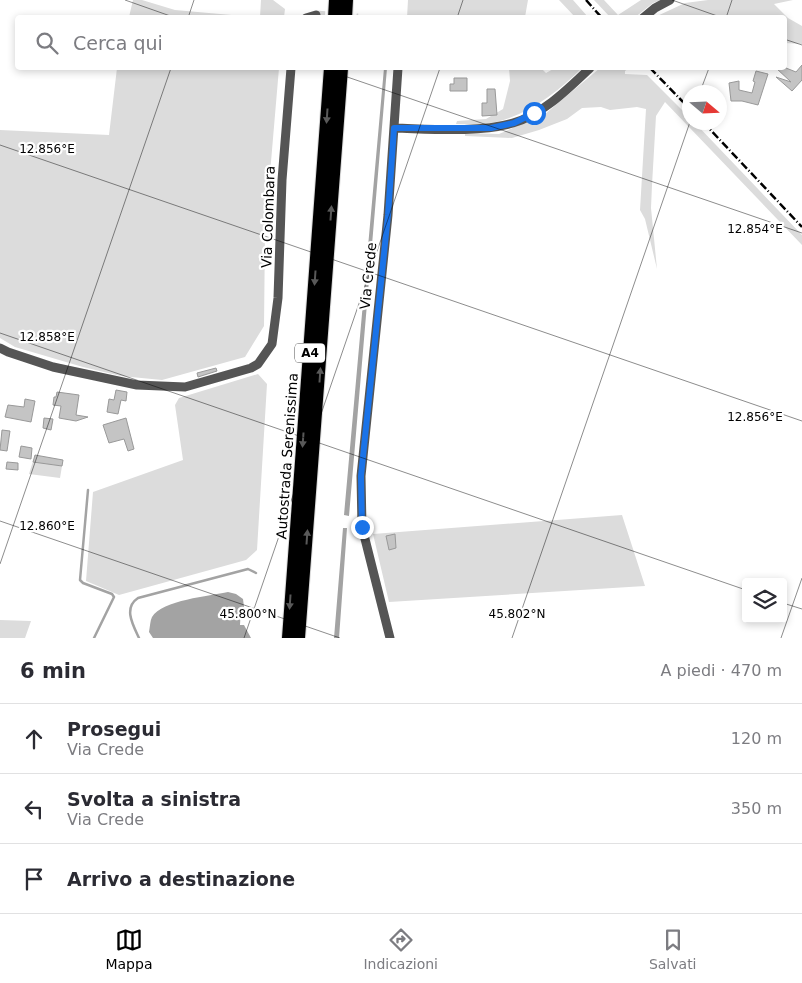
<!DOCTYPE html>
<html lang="it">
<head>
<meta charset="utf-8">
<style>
	body { margin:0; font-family:"DejaVu Sans",sans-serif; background:#f2f2f3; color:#2b2b33 }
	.controls { position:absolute; right:15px; bottom:15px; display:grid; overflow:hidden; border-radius:5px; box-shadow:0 2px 8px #0003 }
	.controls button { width:45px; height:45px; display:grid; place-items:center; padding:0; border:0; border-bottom:1px solid #e1e1e2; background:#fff; color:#2b2b33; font:25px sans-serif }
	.compass { position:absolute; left:682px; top:85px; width:45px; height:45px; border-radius:50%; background:#fff; box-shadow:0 2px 8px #0003; rotate:109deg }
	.stop { position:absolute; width:15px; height:15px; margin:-11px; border:4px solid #1a73e8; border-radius:50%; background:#fff }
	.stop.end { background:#1a73e8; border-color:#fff; box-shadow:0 1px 5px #0008 }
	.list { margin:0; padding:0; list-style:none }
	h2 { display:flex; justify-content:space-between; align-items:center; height:65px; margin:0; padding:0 20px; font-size:21px }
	h2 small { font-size:16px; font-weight:400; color:#7c7c81 }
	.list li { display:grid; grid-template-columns:32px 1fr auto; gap:15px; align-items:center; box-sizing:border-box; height:70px; padding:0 20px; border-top:1px solid #e1e1e2 }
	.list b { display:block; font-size:19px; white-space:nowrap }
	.list p { margin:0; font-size:16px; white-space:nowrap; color:#7c7c81 }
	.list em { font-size:16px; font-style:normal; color:#7c7c81 }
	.icon { flex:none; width:28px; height:28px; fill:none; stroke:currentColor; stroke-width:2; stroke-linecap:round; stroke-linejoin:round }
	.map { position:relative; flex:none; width:802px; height:638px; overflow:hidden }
	.search { position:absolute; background:#fff; box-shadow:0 2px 8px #0003; left:15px; right:15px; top:15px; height:55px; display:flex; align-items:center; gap:12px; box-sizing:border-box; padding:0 18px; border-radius:5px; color:#7c7c81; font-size:19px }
	.sheet { height:275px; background:#fff }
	nav { display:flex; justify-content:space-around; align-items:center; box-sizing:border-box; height:70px; border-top:1px solid #e1e1e2; background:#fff; font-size:14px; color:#7c7c81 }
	nav a { display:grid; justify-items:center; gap:2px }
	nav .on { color:#000 }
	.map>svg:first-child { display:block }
	.green { fill:#dcdcdc }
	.water { fill:#a3a3a3 }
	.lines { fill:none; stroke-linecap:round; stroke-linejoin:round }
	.stream { stroke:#a3a3a3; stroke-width:2.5 }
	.building { fill:#c4c4c4; stroke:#999 }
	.minor-tunnel { stroke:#d9d9d9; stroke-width:9; stroke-dasharray:9 4.5; stroke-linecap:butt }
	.highway-casing { stroke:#dbdbdb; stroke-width:14 }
	.minor { stroke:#555; stroke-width:9 }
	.highway { stroke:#000; stroke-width:12 }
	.rail { stroke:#000; stroke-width:2.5; stroke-dasharray:8 2.5 1 2.5; stroke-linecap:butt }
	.oneway { fill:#595959 }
	.route { stroke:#1a73e8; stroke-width:6 }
	.ticks { fill:none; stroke:#000; stroke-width:1; stroke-opacity:0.45 }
	.labels { text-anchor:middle; stroke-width:4.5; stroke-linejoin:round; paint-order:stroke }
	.shield { fill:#fff; stroke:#4c4c4c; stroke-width:1 }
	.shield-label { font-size:12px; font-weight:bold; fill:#000 }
	.street-label { font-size:14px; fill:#000; stroke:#fff }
	.ticks-label { font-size:12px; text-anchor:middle; fill:#000; stroke:#fff; stroke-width:4.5; stroke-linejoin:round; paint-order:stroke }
</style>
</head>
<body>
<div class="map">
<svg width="802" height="638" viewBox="0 0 802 638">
	<rect width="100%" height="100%" fill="#fff"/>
	<path class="green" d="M133 0H142L175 10 254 17H129Z
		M261 0H273L285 9 284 17H260Z
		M408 0H528L525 17 407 18Z
		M559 0H573L588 17H575Z
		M594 0H604L618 15 641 0H662L653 3 634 18 610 17Z
		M708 0H793L774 4 788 18 802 26V44L785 43 784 18 655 17 685 3Z
		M117 68H279L265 232 264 326 245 357 162 380 121 376 83 367 15 347 0 338V130L109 135Z
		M509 68H541L546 73 555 68H582C556 94 522 120 483 124 474 125 465 124 456 124L457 121 486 119 503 109 510 81Z
		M600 68H629L625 71V74L647 75 689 117 690 122 695 123 802 235V245L665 102 656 116 652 185 651 208 657 269 645 219 640 210 646 109 637 107 610 110 601 107 582 108 567 119 539 130 512 138 465 136V133L499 134 545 114Z
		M258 374 267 384 257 550 246 560 119 595 86 581 93 492 183 460 175 405 179 398Z
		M33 461 62 466 60 478 29 474Z
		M622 515 645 586 389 602 373 534Z
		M0 620 31 621 25 638H0Z"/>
	<path class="water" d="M384 68H387L349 516 344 515Z
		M343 528H347L339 638H334Z
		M228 592 236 594 243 599 244 607H241L240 625H244L251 638H153L149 632C150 627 150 621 152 617 162 600 210 596 228 592Z"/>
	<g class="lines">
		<path class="stream" d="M88 490 80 580 83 583 112 594 114 597 94 638
			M139 638C133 625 123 608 138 598L248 569 256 573"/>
	</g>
	<path class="building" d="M802 65V80L792 91 776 77 791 82 776 68H786L796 72Z
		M756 71 768 74 758 105 742 101H731L729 83 739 81V90L752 93 755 82 753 81Z
		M454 78H467V91H450V84H454Z
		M487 89H495L497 115 482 116V103H487Z
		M216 368 217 371 198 377 197 373Z
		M116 390 127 392 126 401 121 400 118 414 107 412 109 399 114 400Z
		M57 392 79 395 76 415 88 417 76 421 59 418 61 406 53 405 54 397H56Z
		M25 399 35 401 31 422 5 417 8 405 24 407Z
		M44 418 53 419 51 430 43 428Z
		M126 418 134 449 128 451 124 439 109 443 103 425Z
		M2 430 10 431 7 451 0 450Z
		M21 446 32 448 31 459 19 457Z
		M35 455 63 460 62 466 33 462Z
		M7 462 18 463V470L6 469Z
		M395 534 396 548 389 550 386 536Z"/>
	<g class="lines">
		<path class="minor-tunnel" d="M316 15 358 18"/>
		<g class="highway-casing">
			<path id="highway" d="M334 18 335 0
				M346 18 347 0
				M288 638 330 68
				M299 638 342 68"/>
		</g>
		<path class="minor" d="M306 18 316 15
			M643 18 655 8 670 0
			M395 128C431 129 479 133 513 123 542 115 569 88 590 68
			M0 348 8 352 53 367 137 385 185 387 251 368 258 364 272 344 278 298 282 180 291 68
			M390 638 362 527 361 476 388 215 398 68"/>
		<use href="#highway" class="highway"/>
		<path class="rail" d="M586 0 602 18
			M650 68 690 109
			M703 122 802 227"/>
	</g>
	<defs><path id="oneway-solid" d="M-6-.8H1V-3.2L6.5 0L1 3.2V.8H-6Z" transform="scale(1.25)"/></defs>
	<g class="oneway">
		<use href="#oneway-solid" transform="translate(327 116) rotate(94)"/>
		<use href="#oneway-solid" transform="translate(331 213) rotate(-86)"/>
		<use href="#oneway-solid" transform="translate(315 278) rotate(94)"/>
		<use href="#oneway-solid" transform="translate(320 375) rotate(-86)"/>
		<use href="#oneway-solid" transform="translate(303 440) rotate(94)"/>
		<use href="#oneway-solid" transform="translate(307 537) rotate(-86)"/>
		<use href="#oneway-solid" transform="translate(290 602) rotate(94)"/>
	</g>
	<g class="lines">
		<path class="route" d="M362 527 361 476 388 215 394 128H491L514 123 534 113"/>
	</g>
	<path class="ticks" d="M125 0 176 18M672 0 723 18M188 18 194 0M457 18 463 0M726 18 732 0M784 39 802 45M321 68 802 233M700 92 709 68M0 145 802 421M0 333 746 590M0 521 340 638M0 564 171 68M783 603 802 609M244 638 440 68M512 638 690 122M781 638 802 578"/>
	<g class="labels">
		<rect class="shield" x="295" y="343.5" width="30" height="19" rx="4"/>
		<g class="shield-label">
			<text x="310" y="357">A4</text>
		</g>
		<g class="street-label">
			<text transform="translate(268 217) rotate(-88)" y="5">Via Colombara</text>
			<text transform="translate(368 276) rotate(-84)" y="5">Via Crede</text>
			<text transform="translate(287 456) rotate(-86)" y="5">Autostrada Serenissima</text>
		</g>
	</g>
	<g class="ticks-label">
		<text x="47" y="153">12.856°E</text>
		<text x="755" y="233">12.854°E</text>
		<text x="47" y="341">12.858°E</text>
		<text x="755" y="421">12.856°E</text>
		<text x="47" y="530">12.860°E</text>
		<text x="248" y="618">45.800°N</text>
		<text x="517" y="618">45.802°N</text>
	</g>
</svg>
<div class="controls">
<button><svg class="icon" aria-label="layers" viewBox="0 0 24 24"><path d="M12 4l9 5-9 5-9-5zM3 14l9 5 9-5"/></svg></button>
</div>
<svg class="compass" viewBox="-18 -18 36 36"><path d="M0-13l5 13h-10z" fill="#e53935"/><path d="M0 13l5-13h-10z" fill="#7c7c81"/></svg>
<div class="stop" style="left:534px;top:113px"></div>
<div class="stop end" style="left:362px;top:527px"></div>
<div class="search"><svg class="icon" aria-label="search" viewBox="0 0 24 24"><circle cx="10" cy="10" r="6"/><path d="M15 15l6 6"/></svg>Cerca qui</div>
</div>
<section class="sheet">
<h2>6 min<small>A piedi · 470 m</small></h2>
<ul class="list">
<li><svg class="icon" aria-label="ahead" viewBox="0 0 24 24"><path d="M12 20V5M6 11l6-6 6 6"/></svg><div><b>Prosegui</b><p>Via Crede</p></div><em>120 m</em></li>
<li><svg class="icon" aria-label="left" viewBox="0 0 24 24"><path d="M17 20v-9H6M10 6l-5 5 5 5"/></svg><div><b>Svolta a sinistra</b><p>Via Crede</p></div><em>350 m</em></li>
<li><svg class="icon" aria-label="arrive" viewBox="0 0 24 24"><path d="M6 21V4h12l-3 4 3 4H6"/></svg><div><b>Arrivo a destinazione</b></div></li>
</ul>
</section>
<nav>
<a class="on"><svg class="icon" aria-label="map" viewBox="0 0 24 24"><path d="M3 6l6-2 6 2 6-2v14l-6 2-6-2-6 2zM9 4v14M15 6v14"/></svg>Mappa</a>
<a><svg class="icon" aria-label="directions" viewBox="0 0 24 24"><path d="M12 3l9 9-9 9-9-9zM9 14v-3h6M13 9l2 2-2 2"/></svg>Indicazioni</a>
<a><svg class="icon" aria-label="saved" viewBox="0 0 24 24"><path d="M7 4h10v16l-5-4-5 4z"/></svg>Salvati</a>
</nav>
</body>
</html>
